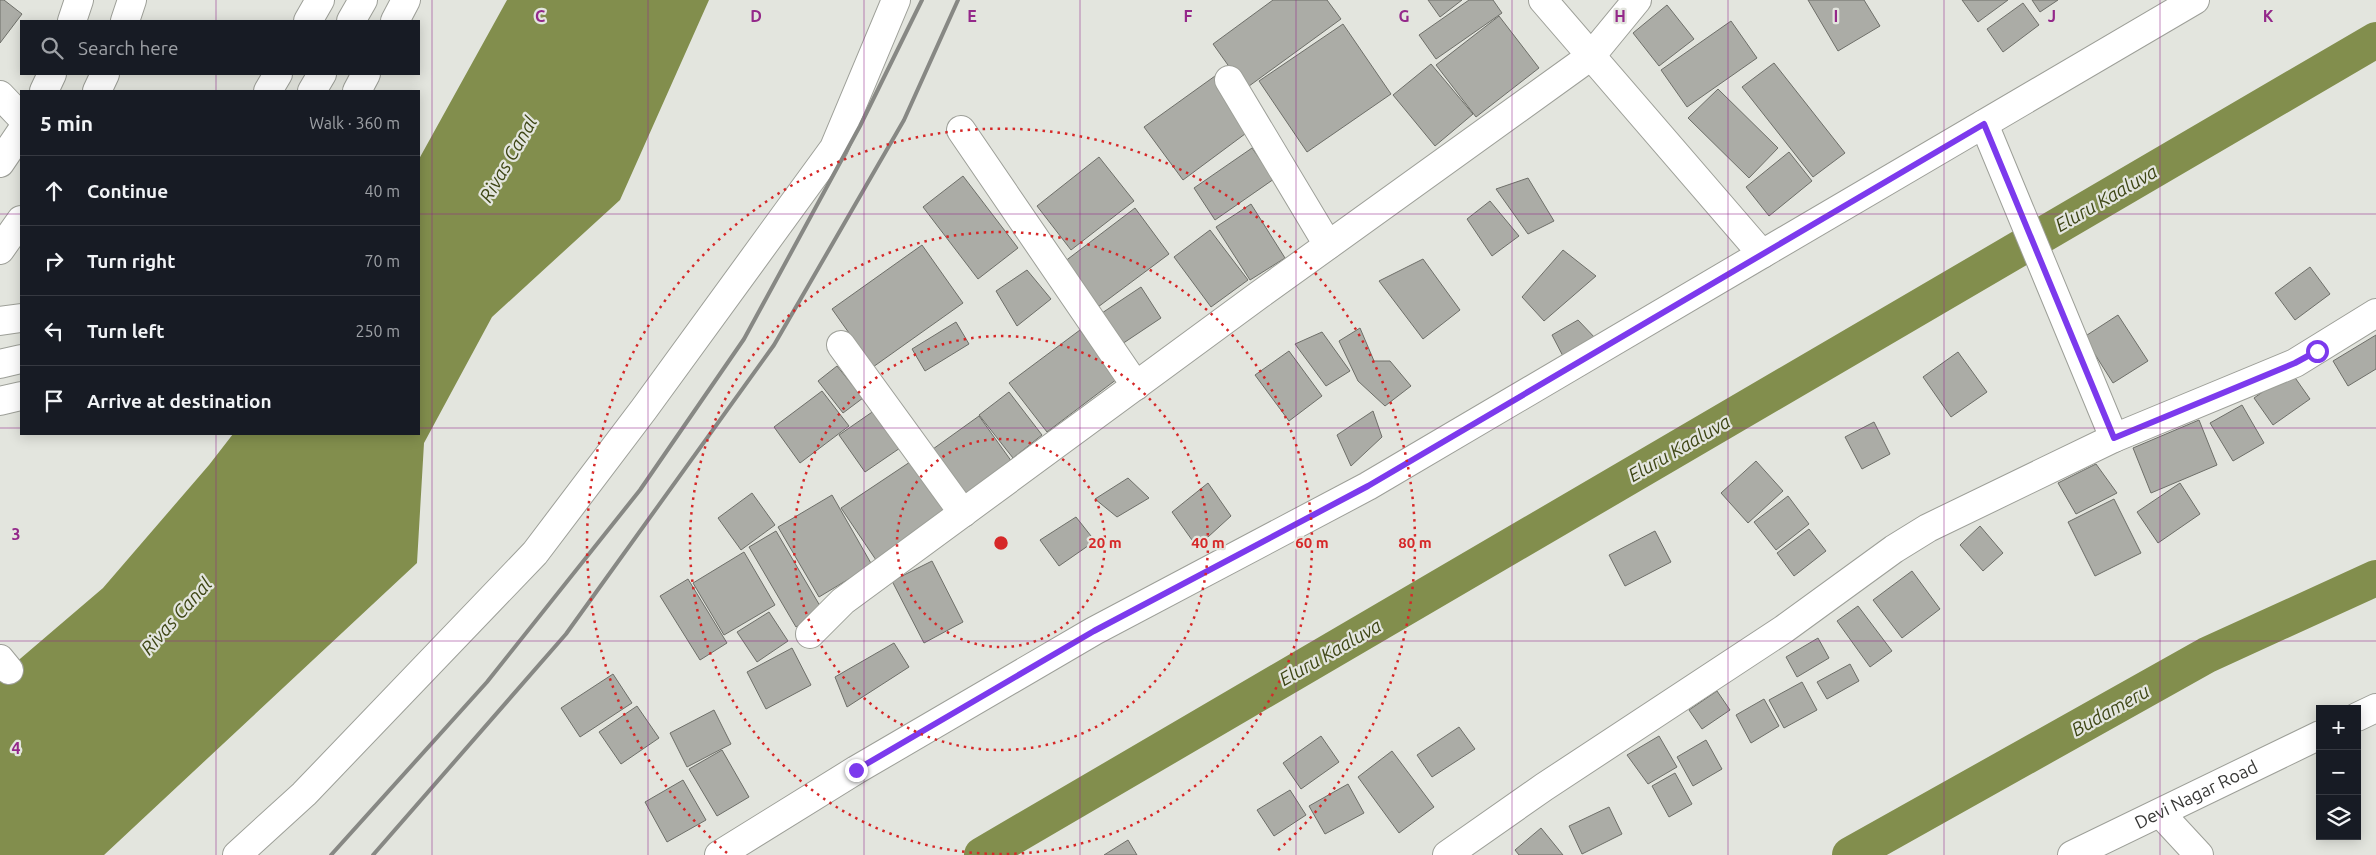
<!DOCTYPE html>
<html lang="en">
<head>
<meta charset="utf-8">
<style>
	body { margin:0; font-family:Ubuntu,sans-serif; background:#20242c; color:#f1f3f6 }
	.controls { position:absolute; right:15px; bottom:15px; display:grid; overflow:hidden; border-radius:0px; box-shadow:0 2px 12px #0003 }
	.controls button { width:45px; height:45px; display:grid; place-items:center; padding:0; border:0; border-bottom:1px solid #363941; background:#171b24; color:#f1f3f6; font:25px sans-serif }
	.stop { position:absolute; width:15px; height:15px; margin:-11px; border:4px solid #7c3aed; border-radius:50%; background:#fff }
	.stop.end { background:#7c3aed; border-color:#fff; box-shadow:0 1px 5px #0008 }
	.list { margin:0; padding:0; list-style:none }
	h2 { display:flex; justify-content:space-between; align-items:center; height:65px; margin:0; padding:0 20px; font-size:21px }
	h2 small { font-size:16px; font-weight:400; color:#9ea1a6 }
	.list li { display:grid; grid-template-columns:32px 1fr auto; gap:15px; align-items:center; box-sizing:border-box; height:70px; padding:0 20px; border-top:1px solid #363941 }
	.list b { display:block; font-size:19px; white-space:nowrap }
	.list em { font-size:16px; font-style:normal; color:#9ea1a6 }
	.icon { flex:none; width:28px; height:28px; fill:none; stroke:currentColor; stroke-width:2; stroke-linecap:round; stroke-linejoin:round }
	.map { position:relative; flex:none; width:2376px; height:855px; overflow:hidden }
	.search { position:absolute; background:#171b24; box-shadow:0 2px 12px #0003; left:20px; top:20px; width:400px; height:55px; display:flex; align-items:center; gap:12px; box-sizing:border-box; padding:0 18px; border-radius:0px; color:#9ea1a6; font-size:19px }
	.panel { position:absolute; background:#171b24; box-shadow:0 2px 12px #0003; left:20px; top:90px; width:400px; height:345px; border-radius:0px }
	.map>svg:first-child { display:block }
	.water { fill:#828e4d }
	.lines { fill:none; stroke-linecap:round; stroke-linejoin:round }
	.canal { stroke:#828e4d; stroke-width:36 }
	.building { fill:#abaca6; stroke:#6e6f69 }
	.minor-casing { stroke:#9d9f98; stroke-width:30 }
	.major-casing { stroke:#9d9f98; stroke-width:30 }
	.minor { stroke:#fff; stroke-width:28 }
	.major { stroke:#fff; stroke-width:28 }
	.rail { stroke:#878884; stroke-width:4 }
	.route { stroke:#7c3aed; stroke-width:6 }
	.grid { fill:none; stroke:#94288a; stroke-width:1; stroke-opacity:0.55 }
	.ring { fill:none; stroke:#d62828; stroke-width:2.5; stroke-dasharray:2.5 5 }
	.labels { text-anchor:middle; stroke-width:4.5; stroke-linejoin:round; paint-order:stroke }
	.street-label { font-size:18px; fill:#383836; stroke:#e3e5de }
	.water-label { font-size:19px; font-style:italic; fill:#3e4615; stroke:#e3e5de }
	.grid-label { font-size:16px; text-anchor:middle; font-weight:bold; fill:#94288a; stroke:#e3e5de; stroke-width:4.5; stroke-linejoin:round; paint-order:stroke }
	.centre { fill:#d62828; stroke:#e3e5de; stroke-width:2.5 }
	.ring-label { font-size:15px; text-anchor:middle; font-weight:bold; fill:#d62828; stroke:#e3e5de; stroke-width:4.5; stroke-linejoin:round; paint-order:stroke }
</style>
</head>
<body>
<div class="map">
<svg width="2376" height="855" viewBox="0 0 2376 855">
	<rect width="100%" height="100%" fill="#e3e5de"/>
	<path class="water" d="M507 0H709L620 200 492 317 424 443 417 563 104 855H0V676L103 588 209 465 233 434H419V159Z"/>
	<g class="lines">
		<path class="canal" d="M982 855 2376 40
			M1850 855 2207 655 2376 578"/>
	</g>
	<path class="building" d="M0 0H4L22 14 0 43Z
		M1273 0H1327L1341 19 1245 89 1213 44Z
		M1428 0H1462L1440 17Z
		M1469 0H1493L1502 13 1436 59 1419 35Z
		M1808 0H1864L1880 26 1838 51Z
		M1962 0H2008L1978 22Z
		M2032 0H2058L2040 12Z
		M2023 3 2039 25 2003 52 1987 29Z
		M1667 5 1694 39 1659 66 1633 33Z
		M1499 16 1539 68 1476 117 1436 65Z
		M1731 21 1757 58 1687 107 1661 70Z
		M1343 24 1391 94 1307 152 1259 81Z
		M1774 63 1845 153 1813 177 1742 87Z
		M1431 64 1473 114 1435 146 1393 95Z
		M1215 76 1253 128 1183 180 1144 127Z
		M1718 89 1778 148 1749 178 1688 118Z
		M1252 148 1274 179 1215 220 1194 188Z
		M1789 152 1812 181 1769 216 1746 187Z
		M1099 157 1134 201 1071 250 1037 206Z
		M963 176 1018 248 978 279 923 207Z
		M1528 178 1554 221 1528 234 1496 189Z
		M1490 201 1519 236 1492 256 1467 219Z
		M1251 204 1285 258 1250 280 1216 227Z
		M1135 208 1169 254 1098 307 1064 262Z
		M1210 230 1248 280 1211 307 1174 257Z
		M922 245 963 303 873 367 832 309Z
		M1563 250 1596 276 1544 321 1522 297Z
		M1423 259 1460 310 1423 339 1379 281Z
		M2310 267 2330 294 2295 320 2275 293Z
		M1027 270 1051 299 1017 326 996 291Z
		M1141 287 1161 318 1119 346 1099 315Z
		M2118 315 2148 361 2113 383 2084 337Z
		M1578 320 1597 340 1565 360 1552 335Z
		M956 322 969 344 925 371 912 349Z
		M1360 328 1374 361H1390L1411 386 1385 406 1358 381 1339 341Z
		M1080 330 1117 379 1047 432 1009 383Z
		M1322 332 1350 371 1326 386 1295 344Z
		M2376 335V369L2348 386 2333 361Z
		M1289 351 1322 396 1289 421 1255 375Z
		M1958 352 1987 392 1951 417 1923 377Z
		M837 366 863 398 843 413 818 381Z
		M2291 372 2310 399 2273 425 2254 398Z
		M822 391 849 426 800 463 774 427Z
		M1009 392 1042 435 1013 458 979 415Z
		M2242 405 2264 443 2233 461 2210 423Z
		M878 408 903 446 865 472 839 435Z
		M1373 411 1382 437 1351 466 1337 435Z
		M979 416 1012 462 966 495 933 449Z
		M2199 420 2217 465 2151 493 2133 448Z
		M1874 422 1890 454 1862 469 1845 437Z
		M916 458 950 509 876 560 841 508Z
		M1756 461 1783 491 1748 523 1721 493Z
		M2096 464 2117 493 2076 514 2058 483Z
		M1128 478 1149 498 1117 517 1095 499Z
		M1208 483 1231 516 1197 547 1172 512Z
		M2180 483 2200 514 2158 543 2137 512Z
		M752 493 775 525 741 550 718 518Z
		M832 495 872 565 819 597 778 527Z
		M1788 496 1809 524 1776 550 1754 522Z
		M2114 499 2141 553 2095 576 2068 522Z
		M1076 517 1095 541 1059 566 1040 540Z
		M1980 526 2003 553 1983 571 1960 545Z
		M1809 529 1826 551 1794 576 1777 553Z
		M776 531 823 611 796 627 749 547Z
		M1655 531 1671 562 1625 586 1609 555Z
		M744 552 775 605 724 635 693 583Z
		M932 561 963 622 924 643 892 581Z
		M1912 571 1940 609 1902 638 1873 600Z
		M688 579 727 643 700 660 660 596Z
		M1858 606 1892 651 1870 667 1837 621Z
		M769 612 788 641 757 662 737 632Z
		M1818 638 1829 658 1797 677 1786 657Z
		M894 643 909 667 847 707 835 677Z
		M792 648 811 685 766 709 747 672Z
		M1850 664 1859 681 1827 699 1817 682Z
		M613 674 632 703 580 737 561 708Z
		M1802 682 1817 710 1784 728 1769 700Z
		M1717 691 1730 710 1702 729 1689 710Z
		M1764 699 1779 726 1751 743 1736 715Z
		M637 706 659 738 621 764 599 732Z
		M714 710 731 744 687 767 670 733Z
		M1459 727 1475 749 1432 777 1417 755Z
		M1321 736 1339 762 1301 789 1283 763Z
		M1659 736 1677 767 1648 784 1627 755Z
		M1706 740 1722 769 1693 786 1677 757Z
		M722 750 749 797 717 816 689 769Z
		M1392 751 1434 807 1399 833 1358 777Z
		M1675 773 1692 804 1669 817 1652 786Z
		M683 780 706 820 667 842 645 802Z
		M1348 784 1364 813 1325 834 1309 806Z
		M1290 790 1306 815 1274 836 1257 810Z
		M1609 807 1622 834 1582 854 1569 826Z
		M1541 828 1563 855H1519L1515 850Z
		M1128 840 1137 855H1104Z"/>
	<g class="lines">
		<g class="minor-casing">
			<g id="minor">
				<path d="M1543 0 1762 254 2195 0"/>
				<path d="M351 21 363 0"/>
				<path d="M1229 80 1328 245"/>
				<path d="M312 91 322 74"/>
				<path d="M0 95 21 117"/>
				<path d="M1984 124 2114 438"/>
				<path d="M961 130 1136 386"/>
				<path d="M841 345 963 513"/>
				<path d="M0 364 21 359"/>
				<path d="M810 634 843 601 1259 295 1591 56 1637 0"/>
				<path d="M0 659 9 670"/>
				<path d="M2357 717 2376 708"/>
				<path d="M2161 814 2199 855"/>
				<path d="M237 855 304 794 535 553 644 409 834 148 896 0"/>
				<path d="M719 855 856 770 1094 631 1368 486 1762 254"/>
				<path d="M1447 855 1544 787 1784 629 1894 549 1928 528 2114 438 2295 363 2376 313"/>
				<path id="s1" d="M2072 855 2320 735"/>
			</g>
		</g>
		<g class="major-casing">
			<path id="major" d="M72 21 79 0
				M125 21 132 0
				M308 21 320 0
				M395 21 406 0
				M44 91 52 74
				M97 91 105 74
				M268 91 278 74
				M357 91 366 74
				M0 163 21 132
				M0 250 21 220
				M0 321 21 318
				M0 401 21 396"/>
		</g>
		<use href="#minor" class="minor"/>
		<use href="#major" class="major"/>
		<path class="rail" d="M331 855 487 682 640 490 744 339 860 126 922 0
			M373 855 566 634 774 345 904 120 958 0"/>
	</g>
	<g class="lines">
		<path class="route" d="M856 770 1094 631 1368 486 1984 124 2114 438 2295 363 2317 351"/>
	</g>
	<path class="grid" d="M216 0V21M432 0V855M648 0V855M864 0V855M1080 0V855M1296 0V855M1512 0V855M1728 0V855M1944 0V855M2160 0V855M216 74V91M0 214H21M419 214H2376M0 428H21M419 428H2376M216 434V855M0 641H2376"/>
	<g class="ring">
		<circle cx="1001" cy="543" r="104"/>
		<circle cx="1001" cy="543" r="207"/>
		<circle cx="1001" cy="543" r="311"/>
		<path d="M727 853A414 414 0 1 1 1275 853"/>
	</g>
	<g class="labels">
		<g class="street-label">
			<text dy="6" stroke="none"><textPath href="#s1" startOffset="138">Devi Nagar Road</textPath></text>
		</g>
		<g class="water-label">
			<text transform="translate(508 159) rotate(-60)" y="7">Rivas Canal</text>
			<text transform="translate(2106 198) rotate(-30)" y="7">Eluru Kaaluva</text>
			<text transform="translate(1679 448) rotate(-30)" y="7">Eluru Kaaluva</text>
			<text transform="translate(176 616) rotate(-48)" y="7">Rivas Canal</text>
			<text transform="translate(1330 652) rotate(-30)" y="7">Eluru Kaaluva</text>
			<text transform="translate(2110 710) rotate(-29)" y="7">Budameru</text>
		</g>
	</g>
	<g class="grid-label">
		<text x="540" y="22">C</text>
		<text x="756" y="22">D</text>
		<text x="972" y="22">E</text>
		<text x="1188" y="22">F</text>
		<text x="1404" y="22">G</text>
		<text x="1620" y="22">H</text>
		<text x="1836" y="22">I</text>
		<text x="2052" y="22">J</text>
		<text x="2268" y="22">K</text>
		<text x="16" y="540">3</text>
		<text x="16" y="754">4</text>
	</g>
	<circle cx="1001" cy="543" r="8" class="centre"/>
	<g class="ring-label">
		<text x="1105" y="548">20 m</text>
		<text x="1208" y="548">40 m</text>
		<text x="1312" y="548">60 m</text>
		<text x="1415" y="548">80 m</text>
	</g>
</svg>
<div class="controls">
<button>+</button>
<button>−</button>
<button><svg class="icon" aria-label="layers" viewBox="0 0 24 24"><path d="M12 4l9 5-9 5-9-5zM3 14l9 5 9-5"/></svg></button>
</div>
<div class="stop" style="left:2317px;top:351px"></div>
<div class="stop end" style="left:856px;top:770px"></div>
<div class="search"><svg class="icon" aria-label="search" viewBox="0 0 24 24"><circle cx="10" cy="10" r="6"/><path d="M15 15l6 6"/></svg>Search here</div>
<section class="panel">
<h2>5 min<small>Walk · 360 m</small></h2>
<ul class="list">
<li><svg class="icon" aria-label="ahead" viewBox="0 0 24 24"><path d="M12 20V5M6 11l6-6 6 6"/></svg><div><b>Continue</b></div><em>40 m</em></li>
<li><svg class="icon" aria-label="right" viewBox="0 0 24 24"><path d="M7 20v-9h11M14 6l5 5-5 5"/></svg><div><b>Turn right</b></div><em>70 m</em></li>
<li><svg class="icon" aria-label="left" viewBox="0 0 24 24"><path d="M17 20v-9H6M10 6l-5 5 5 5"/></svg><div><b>Turn left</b></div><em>250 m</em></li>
<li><svg class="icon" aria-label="arrive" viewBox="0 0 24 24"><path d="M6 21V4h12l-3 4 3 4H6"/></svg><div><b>Arrive at destination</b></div></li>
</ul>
</section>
</div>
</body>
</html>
